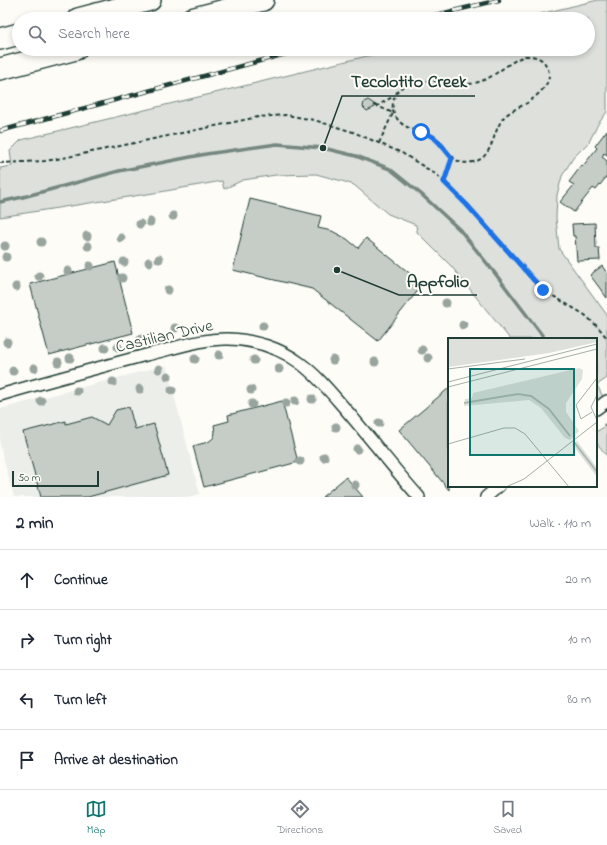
<!DOCTYPE html>
<html lang="en">
<head>
<meta charset="utf-8">
<style>
	body { margin:0; font-family:"Indie Flower",sans-serif; background:#f2f2f3; color:#1f2937 }
	.scale { position:absolute; left:12px; bottom:10px; width:87px; box-sizing:border-box; padding-left:4px; border:2px solid #1f3d34; border-top:0; font-size:11px; line-height:14px; white-space:nowrap; color:#1f3d34; -webkit-text-stroke:3px #fdfcf7; paint-order:stroke }
	.stop { position:absolute; width:12px; height:12px; margin:-9px; border:3px solid #1a73e8; border-radius:50%; background:#fff }
	.stop.end { background:#1a73e8; border-color:#fff; box-shadow:0 1px 4px #0008 }
	.list { margin:0; padding:0; list-style:none }
	h2 { display:flex; justify-content:space-between; align-items:center; height:52px; margin:0; padding:0 16px; font-size:17px }
	h2 small { font-size:13px; font-weight:400; color:#747a83 }
	.list li { display:grid; grid-template-columns:26px 1fr auto; gap:12px; align-items:center; box-sizing:border-box; height:60px; padding:0 16px; border-top:1px solid #e0e1e3 }
	.list b { display:block; font-size:15px; white-space:nowrap }
	.list em { font-size:13px; font-style:normal; color:#747a83 }
	.icon { flex:none; width:22px; height:22px; fill:none; stroke:currentColor; stroke-width:2; stroke-linecap:round; stroke-linejoin:round }
	.map { position:relative; flex:none; width:607px; height:497px; overflow:hidden }
	.search { position:absolute; background:#fff; box-shadow:0 2px 6px #0003; left:12px; right:12px; top:12px; height:44px; display:flex; align-items:center; gap:10px; box-sizing:border-box; padding:0 14px; border-radius:22px; color:#747a83; font-size:15px }
	.sheet { height:292px; background:#fff }
	nav { display:flex; justify-content:space-around; align-items:center; box-sizing:border-box; height:56px; border-top:1px solid #e0e1e3; background:#fff; font-size:11px; color:#747a83 }
	nav a { display:grid; justify-items:center; gap:2px }
	nav .on { color:#0f766e }
	.map>svg:first-child { display:block }
	.built { fill:#eceee9 }
	.green { fill:#dde0db; stroke:#7e8e88 }
	.lines { fill:none; stroke-linecap:round; stroke-linejoin:round }
	.stream { stroke:#75877f; stroke-width:3.5 }
	.building { fill:#c6cdc7; stroke:#1f3d34 }
	.minor-casing { stroke:#1f3d34; stroke-width:14 }
	.motorway-casing { stroke:#1f3d34; stroke-width:24 }
	.path { stroke:#1f3d34; stroke-width:2; stroke-dasharray:4 3; stroke-linecap:butt }
	.minor { stroke:#fdfcf7; stroke-width:11 }
	.motorway { stroke:#fdfcf7; stroke-width:21 }
	.rail-casing { stroke:#1f3d34; stroke-width:4.5 }
	.rail { stroke:#fdfcf7; stroke-width:3; stroke-dasharray:9; stroke-linecap:butt }
	.tree { fill:#98a59e }
	.route { stroke:#1a73e8; stroke-width:5 }
	.labels { text-anchor:middle; stroke-width:4; stroke-linejoin:round; paint-order:stroke }
	.street-label { font-size:17px; fill:#1f3d34; stroke:#fdfcf7 }
	.inset-river { fill:none; stroke:#aeb8b1; stroke-width:2 }
	.inset-road { fill:none; stroke:#a4b0a9; stroke-width:1 }
	.view { fill:#0f766e; fill-opacity:0.15; stroke:#0f766e; stroke-width:2 }
	.inset-edge { fill:none; stroke:#1f3d34; stroke-width:2 }
	.leader { fill:none; stroke:#1f3d34; stroke-width:1.5 }
	.callout-dot { fill:#1f3d34; stroke:#fdfcf7; stroke-width:1.5 }
	.callout-label { font-size:18px; text-anchor:middle; font-weight:bold; fill:#1f3d34; stroke:#fdfcf7; stroke-width:4; stroke-linejoin:round; paint-order:stroke }
</style>
</head>
<body>
<div class="map">
<svg width="607" height="497" viewBox="0 0 607 497">
	<rect width="100%" height="100%" fill="#fdfcf7"/>
	<filter id="ink" filterUnits="userSpaceOnUse"><feTurbulence type="fractalNoise" baseFrequency=".025" numOctaves="2"/><feDisplacementMap in="SourceGraphic" scale="8" xChannelSelector="R" yChannelSelector="G"/><feConvolveMatrix kernelMatrix="1 2 1 2 8 2 1 2 1" color-interpolation-filters="sRGB"/></filter>
	<g filter="url(#ink)">
		<path class="built" d="M166 365 200 494 189 497H14L0 446V409Z"/>
		<path class="green" d="M598 0H607V112L598 124 589 142 573 158 562 176 557 195 556 218 559 249 607 315V378L597 385 604 399 596 404V339H510L451 266 417 232 416 225 388 214 354 185 342 181 316 174 276 175 243 180 224 189 222 181 160 192 0 217V168L12 166 10 151 21 140 396 49H588V19H519Z
			M607 425V456L596 442V432Z"/>
		<g class="lines">
			<path class="stream" d="M0 202 23 197 119 171 206 154 277 144 323 148 356 156 390 169 421 194 460 230 494 272 545 339
				M605 425 607 427"/>
		</g>
		<path class="building" d="M368 100 377 106 367 111 363 107 364 102Z
			M607 130V155L604 153 602 157 607 161V176L596 190 593 188 574 212 560 202 574 185 569 182 582 165 583 166 597 148 595 146Z
			M250 199 321 216 318 228 332 231 347 239 358 248 366 238 423 284 378 341 312 289 233 270Z
			M595 223 596 248H599L600 260 577 261 575 236H573L572 224Z
			M115 262 133 333 49 355 30 284Z
			M602 266 607 273V298L590 275Z
			M449 388V490L399 430Z
			M282 401 298 462 204 487 193 446 208 442 211 440 214 437 215 432 214 425 229 421 228 415Z
			M129 407 135 429 154 424 168 475 88 497H41L23 432 66 421V424L92 417 107 425 116 410Z
			M346 477 363 497H322Z"/>
		<g class="lines">
			<g class="minor-casing">
				<path id="minor" d="M0 395C48 381 97 368 146 355 173 349 201 338 229 339 254 340 280 348 300 363 318 376 332 394 347 411 371 439 394 469 419 497
					M596 409 607 401
					M486 497 499 486"/>
			</g>
			<g class="motorway-casing">
				<path id="motorway" d="M78 19 150 0
					M191 19 263 0
					M0 39 19 34
					M0 69 76 49"/>
			</g>
			<path class="path" d="M525 56C535 56 542 57 547 67 555 82 538 95 527 103 520 107 510 111 504 117 492 131 494 158 473 162 451 167 448 148 435 138 422 128 406 133 396 117 393 113 392 109 393 103 394 97 396 92 401 88 423 72 452 88 475 83 494 79 507 62 525 56Z
				M373 105 377 106
				M379 143 393 113 377 106 394 96
				M0 163 45 161 63 158 258 117 286 115 314 120 353 132 402 153 437 175 467 205 532 279 543 290 585 315 598 327 607 338
				M444 182 452 158"/>
			<use href="#minor" class="minor"/>
			<use href="#motorway" class="motorway"/>
			<g class="rail-casing">
				<path id="rail" d="M419 19 499 0
					M0 131 304 49"/>
			</g>
			<use href="#rail" class="rail"/>
		</g>
		<g class="tree">
			<circle cx="173" cy="216" r="4.5"/>
			<circle cx="150" cy="222" r="4.5"/>
			<circle cx="140" cy="224" r="4.5"/>
			<circle cx="87" cy="236" r="4.5"/>
			<circle cx="121" cy="238" r="4.5"/>
			<circle cx="41" cy="242" r="4.5"/>
			<circle cx="5" cy="246" r="4.5"/>
			<circle cx="88" cy="246" r="4.5"/>
			<circle cx="6" cy="257" r="4.5"/>
			<circle cx="159" cy="259" r="4.5"/>
			<circle cx="124" cy="262" r="4.5"/>
			<circle cx="149" cy="262" r="4.5"/>
			<circle cx="90" cy="266" r="4.5"/>
			<circle cx="68" cy="271" r="4.5"/>
			<circle cx="39" cy="276" r="4.5"/>
			<circle cx="122" cy="278" r="4.5"/>
			<circle cx="16" cy="287" r="4.5"/>
			<circle cx="168" cy="290" r="4.5"/>
			<circle cx="446" cy="303" r="4.5"/>
			<circle cx="463" cy="325" r="4.5"/>
			<circle cx="263" cy="326" r="4.5"/>
			<circle cx="175" cy="328" r="4.5"/>
			<circle cx="141" cy="339" r="4.5"/>
			<circle cx="7" cy="342" r="4.5"/>
			<circle cx="118" cy="347" r="4.5"/>
			<circle cx="105" cy="348" r="4.5"/>
			<circle cx="422" cy="350" r="4.5"/>
			<circle cx="219" cy="355" r="4.5"/>
			<circle cx="70" cy="358" r="4.5"/>
			<circle cx="428" cy="358" r="4.5"/>
			<circle cx="195" cy="359" r="4.5"/>
			<circle cx="254" cy="360" r="4.5"/>
			<circle cx="333" cy="360" r="4.5"/>
			<circle cx="58" cy="362" r="4.5"/>
			<circle cx="375" cy="362" r="4.5"/>
			<circle cx="34" cy="368" r="4.5"/>
			<circle cx="159" cy="369" r="4.5"/>
			<circle cx="279" cy="369" r="4.5"/>
			<circle cx="13" cy="371" r="4.5"/>
			<circle cx="168" cy="376" r="4.5"/>
			<circle cx="113" cy="382" r="4.5"/>
			<circle cx="140" cy="389" r="4.5"/>
			<circle cx="172" cy="390" r="4.5"/>
			<circle cx="251" cy="390" r="4.5"/>
			<circle cx="77" cy="391" r="4.5"/>
			<circle cx="312" cy="399" r="4.5"/>
			<circle cx="41" cy="401" r="4.5"/>
			<circle cx="295" cy="401" r="4.5"/>
			<circle cx="286" cy="403" r="4.5"/>
			<circle cx="252" cy="404" r="4.5"/>
			<circle cx="379" cy="423" r="4.5"/>
			<circle cx="336" cy="427" r="4.5"/>
			<circle cx="357" cy="449" r="4.5"/>
			<circle cx="324" cy="457" r="4.5"/>
			<circle cx="300" cy="461" r="4.5"/>
			<circle cx="355" cy="485" r="4.5"/>
		</g>
	</g>
	<g class="lines" filter="url(#ink)">
		<path class="route" d="M421 132C438 136 441 146 452 158L444 182 467 205 532 278 543 290"/>
	</g>
	<g class="labels">
		<g class="street-label">
			<text transform="translate(164 335) rotate(-13)" y="6">Castilian Drive</text>
		</g>
	</g>
	<g transform="translate(448 338)">
		<rect width="149" height="149" fill="#fdfcf7"/>
		<path d="M0 0H149V4L101 15 0 29ZM131 30 135 32 134 41 118 65V74L131 93 122 102 117 100 93 70 81 62 16 68 17 61 24 60 25 55ZM129 103 149 130V139L124 106Z" fill="#dde0db"/>
		<path class="inset-river" d="M16 65 70 56 83 58 101 71 122 98M126 104 149 134"/>
		<path class="inset-road" d="M0 31 77 21M0 44 149 6M0 49 149 11M149 57 143 69 149 82M144 74 133 81 128 67 149 40M0 106 56 90H67L77 96 121 149M58 149 76 141 149 84"/>
		<path class="view" d="M22 31H126V117H22Z"/>
		<rect width="149" height="149" class="inset-edge"/>
	</g>
	<path class="leader" d="M323 148L342 96H475M337 270L399 295H477"/>
	<g class="callout-dot">
		<circle cx="323" cy="148" r="4"/>
		<circle cx="337" cy="270" r="4"/>
	</g>
	<g class="callout-label">
		<text x="409" y="87">Tecolotito Creek</text>
		<text x="438" y="287">Appfolio</text>
	</g>
</svg>
<div class="scale">50 m</div>
<div class="stop" style="left:421px;top:132px"></div>
<div class="stop end" style="left:543px;top:290px"></div>
<div class="search"><svg class="icon" aria-label="search" viewBox="0 0 24 24"><circle cx="10" cy="10" r="6"/><path d="M15 15l6 6"/></svg>Search here</div>
</div>
<section class="sheet">
<h2>2 min<small>Walk · 110 m</small></h2>
<ul class="list">
<li><svg class="icon" aria-label="ahead" viewBox="0 0 24 24"><path d="M12 20V5M6 11l6-6 6 6"/></svg><div><b>Continue</b></div><em>20 m</em></li>
<li><svg class="icon" aria-label="right" viewBox="0 0 24 24"><path d="M7 20v-9h11M14 6l5 5-5 5"/></svg><div><b>Turn right</b></div><em>10 m</em></li>
<li><svg class="icon" aria-label="left" viewBox="0 0 24 24"><path d="M17 20v-9H6M10 6l-5 5 5 5"/></svg><div><b>Turn left</b></div><em>80 m</em></li>
<li><svg class="icon" aria-label="arrive" viewBox="0 0 24 24"><path d="M6 21V4h12l-3 4 3 4H6"/></svg><div><b>Arrive at destination</b></div></li>
</ul>
</section>
<nav>
<a class="on"><svg class="icon" aria-label="map" viewBox="0 0 24 24"><path d="M3 6l6-2 6 2 6-2v14l-6 2-6-2-6 2zM9 4v14M15 6v14"/></svg>Map</a>
<a><svg class="icon" aria-label="directions" viewBox="0 0 24 24"><path d="M12 3l9 9-9 9-9-9zM9 14v-3h6M13 9l2 2-2 2"/></svg>Directions</a>
<a><svg class="icon" aria-label="saved" viewBox="0 0 24 24"><path d="M7 4h10v16l-5-4-5 4z"/></svg>Saved</a>
</nav>
</body>
</html>
